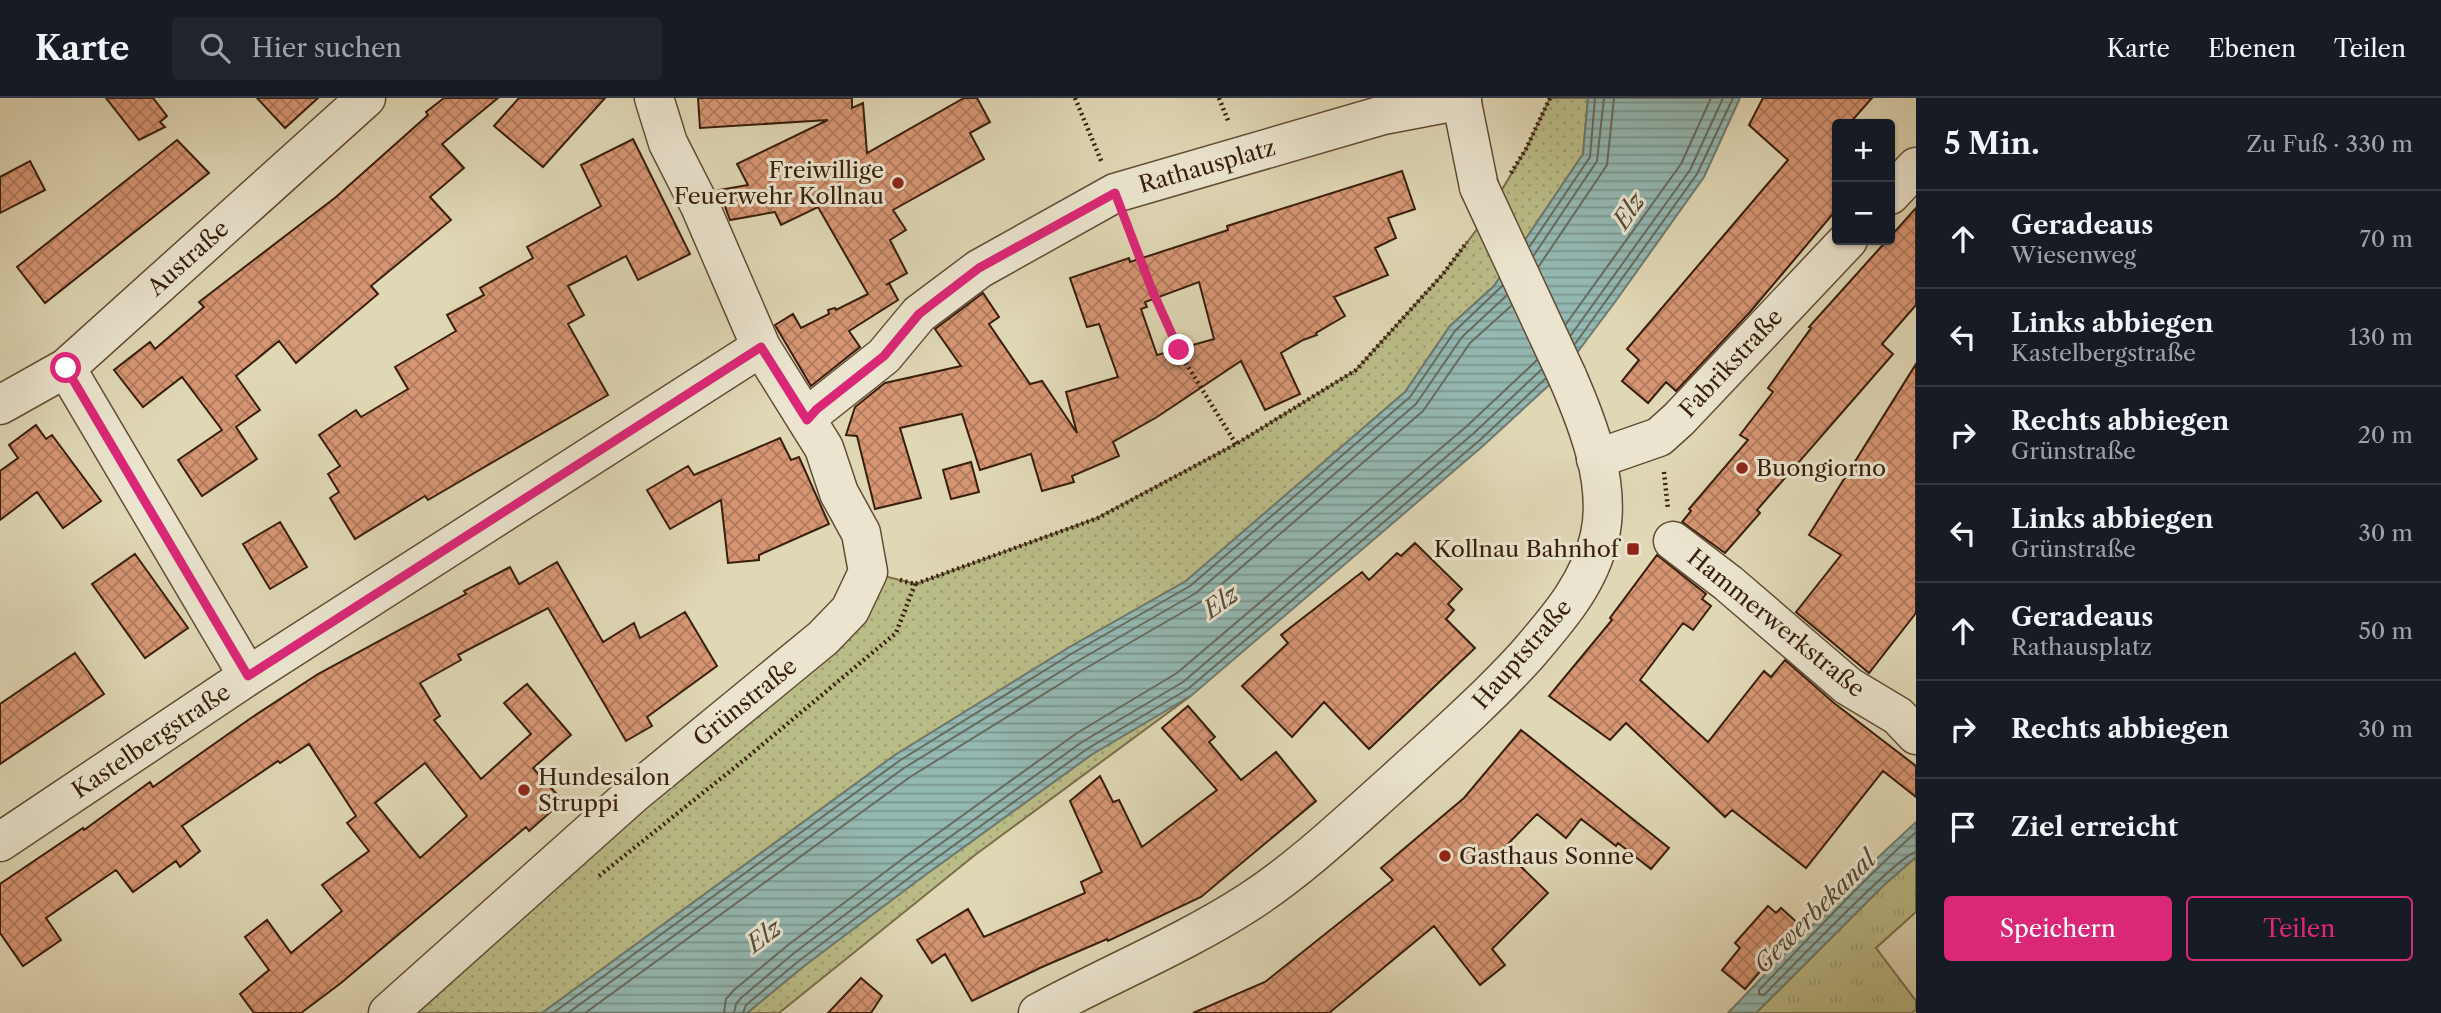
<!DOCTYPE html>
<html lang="de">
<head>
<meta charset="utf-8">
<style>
	body { margin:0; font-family:"Libre Caslon Text",serif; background:#20242c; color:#f1f3f6 }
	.controls { position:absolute; right:21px; top:21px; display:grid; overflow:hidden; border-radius:7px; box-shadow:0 2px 5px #0004 }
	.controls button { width:63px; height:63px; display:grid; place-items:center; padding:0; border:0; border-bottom:2px solid #363941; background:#171b24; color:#f1f3f6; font:35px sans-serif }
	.stop { position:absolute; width:21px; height:21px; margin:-16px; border:5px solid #db2777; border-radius:50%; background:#fff }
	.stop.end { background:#db2777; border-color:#fff; box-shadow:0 2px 7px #0008 }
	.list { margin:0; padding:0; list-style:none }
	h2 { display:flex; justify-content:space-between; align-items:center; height:91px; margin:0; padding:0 28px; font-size:30px }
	h2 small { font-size:23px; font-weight:400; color:#9ea1a6 }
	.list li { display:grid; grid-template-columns:46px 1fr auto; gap:21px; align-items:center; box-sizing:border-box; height:98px; padding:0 28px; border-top:2px solid #363941 }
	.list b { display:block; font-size:26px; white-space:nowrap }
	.list p { margin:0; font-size:23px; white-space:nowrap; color:#9ea1a6 }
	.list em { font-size:23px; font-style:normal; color:#9ea1a6 }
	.actions { display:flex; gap:14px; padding:21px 28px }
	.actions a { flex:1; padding:16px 0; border:2px solid #db2777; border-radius:7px; text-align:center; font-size:24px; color:#db2777 }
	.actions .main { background:#db2777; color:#fff }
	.icon { flex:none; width:38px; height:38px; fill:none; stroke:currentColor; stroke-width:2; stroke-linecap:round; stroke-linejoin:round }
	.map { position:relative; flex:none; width:1916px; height:915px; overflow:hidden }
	header { display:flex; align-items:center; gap:42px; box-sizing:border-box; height:98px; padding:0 35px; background:#171b24; border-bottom:2px solid #363941 }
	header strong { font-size:33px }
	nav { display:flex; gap:38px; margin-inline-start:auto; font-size:24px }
	.search { width:490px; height:63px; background:#20242c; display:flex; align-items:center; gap:18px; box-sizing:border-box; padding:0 24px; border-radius:7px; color:#9ea1a6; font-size:26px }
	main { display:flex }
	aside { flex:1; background:#171b24 }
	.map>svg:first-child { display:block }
	.grass { fill:url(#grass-tufts); stroke:#7a6d4a; stroke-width:2 }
	.park { fill:url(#park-dots); stroke:#7a6d4a; stroke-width:2 }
	.water { fill:url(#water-rules); stroke:#707a6f; stroke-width:2 }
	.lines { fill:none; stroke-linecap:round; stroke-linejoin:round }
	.shore { stroke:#666b5e; stroke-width:2 }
	.building { fill:url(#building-cross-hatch); stroke:#391e0b; stroke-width:2; fill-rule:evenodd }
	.minor-casing { stroke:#634c36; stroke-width:41 }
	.tertiary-casing { stroke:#634c36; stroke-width:41 }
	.path { stroke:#391e0b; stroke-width:4.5; stroke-dasharray:2 3.5; stroke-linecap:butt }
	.minor { stroke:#ebe5cf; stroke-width:38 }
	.tertiary { stroke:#ebe5cf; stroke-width:38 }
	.tertiary-bridge-casing { stroke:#634c36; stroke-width:41; stroke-linecap:butt }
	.tertiary-bridge { stroke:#ebe5cf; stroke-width:38 }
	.route { stroke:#db2777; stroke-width:9 }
	.poi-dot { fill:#8f2418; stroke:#ebe5cf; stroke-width:2.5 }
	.labels { text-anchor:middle; stroke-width:6; stroke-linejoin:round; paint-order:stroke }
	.street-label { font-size:23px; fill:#391e0b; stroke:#ebe5cf }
	.poi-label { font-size:23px; fill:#391e0b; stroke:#ebe5cf; text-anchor:start }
	.water-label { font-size:24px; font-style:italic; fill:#544c3d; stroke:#ebe5cf }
</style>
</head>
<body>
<header>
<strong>Karte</strong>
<div class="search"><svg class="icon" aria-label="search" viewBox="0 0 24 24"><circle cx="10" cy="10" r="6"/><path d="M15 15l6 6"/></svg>Hier suchen</div>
<nav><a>Karte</a><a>Ebenen</a><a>Teilen</a></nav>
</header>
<main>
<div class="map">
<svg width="1916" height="915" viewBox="0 0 1916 915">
	<defs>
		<pattern id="grass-tufts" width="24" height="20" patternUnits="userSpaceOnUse" patternTransform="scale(1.75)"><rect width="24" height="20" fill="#babc88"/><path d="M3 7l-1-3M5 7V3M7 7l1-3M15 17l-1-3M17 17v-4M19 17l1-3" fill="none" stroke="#a1a174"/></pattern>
		<pattern id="park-dots" width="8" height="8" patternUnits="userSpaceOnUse" patternTransform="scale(1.75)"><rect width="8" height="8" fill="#babc88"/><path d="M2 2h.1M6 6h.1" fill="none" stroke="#a1a174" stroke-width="1.8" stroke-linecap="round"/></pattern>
		<pattern id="water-rules" width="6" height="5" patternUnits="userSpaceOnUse" patternTransform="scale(1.75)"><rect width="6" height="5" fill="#94b8b2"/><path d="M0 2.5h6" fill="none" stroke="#7a958f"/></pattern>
		<pattern id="building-cross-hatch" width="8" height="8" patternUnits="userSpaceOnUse" patternTransform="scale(1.75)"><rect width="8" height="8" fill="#d69674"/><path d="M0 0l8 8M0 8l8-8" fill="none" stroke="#af7a5d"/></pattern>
	</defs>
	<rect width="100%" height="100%" fill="#e0d7b5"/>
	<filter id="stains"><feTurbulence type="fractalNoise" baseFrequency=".00286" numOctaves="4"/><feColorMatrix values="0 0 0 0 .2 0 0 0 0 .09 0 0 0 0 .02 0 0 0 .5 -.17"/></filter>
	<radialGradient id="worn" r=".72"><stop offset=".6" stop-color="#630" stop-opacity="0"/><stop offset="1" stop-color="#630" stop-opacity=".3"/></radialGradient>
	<path class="grass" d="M1916 759V814L1876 850 1916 903V912L1911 915H1756L1884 787Z"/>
	<path class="park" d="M1550 0H1588L1583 56 1494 188 1450 228 1405 294 1186 483 1068 550 895 657 542 915H388L868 474 916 486 1097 420 1236 346 1356 272 1443 176 1484 122 1526 51Z
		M1192 597 975 757 779 915H747L804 868 921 780 1091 657Z"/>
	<path class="water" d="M1588 0H1740L1704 79 1615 204 1561 276 1484 347 1192 597 1091 657 921 780 804 868 747 915H542L895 657 1068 550 1186 483 1405 294 1450 228 1494 188 1583 56Z
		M1916 724V759L1884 787 1756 915H1728L1871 766Z"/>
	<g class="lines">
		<path class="shore" d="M1530 148 1590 59 1595 0
			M1534 157 1597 63 1604 0
			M1539 168 1607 67 1614 0
			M1566 226 1681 66 1711 0
			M1571 237 1690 72 1723 0
			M1575 246 1697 76 1733 0
			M1916 734C1861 784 1811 838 1759 892V896L1764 897C1785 876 1899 756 1916 754
			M553 915 899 663 1071 556 1190 488 1410 299 1455 233 1502 188
			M568 915 904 670 1076 564 1196 495 1416 306 1462 239 1506 198
			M585 915 910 679 1081 573 1202 503 1423 313 1470 245 1511 208
			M724 915 726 901 734 892 788 847 905 759 1077 635 1177 575 1467 328 1537 262
			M734 915 736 906 741 900 794 855 911 767 1082 644 1183 584 1474 335 1541 272
			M743 915 746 907 800 862 917 774 1087 651 1188 591 1480 342 1545 281"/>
	</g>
	<path class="building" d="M106 0H153L167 18 160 24 165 29 139 42Z
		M257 0H318L285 30Z
		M444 0H498L442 46 464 70 430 99 451 122 371 188 378 196 296 265 279 243 236 278 260 312 236 329 257 361 202 398 178 362 222 332 182 279 143 309 114 272 150 244 155 251 204 209 199 204 336 99 428 17 426 14Z
		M519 0H605L543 69 494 28Z
		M698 0H852V10L863 5 867 55 964 0H977L990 24 970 35 984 61 893 112 906 132 890 142 907 175 886 187 889 185 898 202 849 233 860 249 811 288 775 227 793 216 801 230 829 216 828 212 835 210 836 212 868 196 818 109 781 127 775 114 730 122 719 92 748 87 737 66 828 22 700 30Z
		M1763 0H1872L1849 26H1837V111L1750 214 1676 293 1666 284 1648 305 1622 283 1639 262 1627 251 1788 62 1749 27Z
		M633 41 690 156 638 182 626 158 568 188 584 217 568 226 608 297 428 402 425 398 355 441 330 400 339 394 328 376 340 368 319 337 356 312 361 319 408 291 395 269 456 233 447 217 484 197 480 190 533 160 527 149 601 108 581 67Z
		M177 42 209 75 45 205 17 169Z
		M30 63 45 92 0 115V79Z
		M1402 73 1415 111 1388 120 1396 140 1375 150 1388 177 1334 199 1345 218 1316 235 1317 237 1303 242 1281 255 1300 296 1265 312 1241 263 1157 319 1113 344 1119 358 1072 378 1074 384 1042 393 1031 356 980 372 962 316 900 330 921 400 875 411 857 338 846 337 855 309 885 285 961 268 935 231 983 195 999 219 989 226 1030 286 1042 283 1077 335 1066 294 1118 279 1099 226 1087 229 1070 180 1129 160 1130 164 1228 132 1227 128ZM1199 184 1214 241 1157 257 1141 211 1147 209 1145 204Z
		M1916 110V207L1882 246 1893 256 1757 412 1760 415 1725 455 1682 424 1691 413 1689 411 1748 342 1740 337 1773 294 1768 290 1811 230 1809 229Z
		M1916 266V515L1869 575 1796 514 1841 457 1809 437Z
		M36 327 46 341 52 337 101 403 63 430 37 394 0 422V373L18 360 9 347Z
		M780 340 791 362 799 359 829 426 759 457V462L728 465 721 402 670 431 647 392 688 368 694 377Z
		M971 364 979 394 951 401 943 372Z
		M280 424 307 469 270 491 243 446Z
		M1415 445 1462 491 1448 506 1454 512 1446 521 1475 550 1369 651 1324 604 1292 639 1242 588 1288 545 1281 537 1362 474 1369 482 1397 455 1401 458Z
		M135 456 188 530 145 560 92 486Z
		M1657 457 1706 496 1702 501 1711 508 1693 532 1683 525 1640 582 1708 644 1764 573 1771 579 1785 562 1834 605 1916 668V699L1883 673 1806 770 1732 712 1725 719 1626 625 1610 642 1549 598 1612 522 1610 520Z
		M557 464 603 544 634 525 640 540 685 514 717 568 647 619 652 628 626 643 548 510 458 557 461 562 420 585 440 618 434 622 481 681 531 636 504 605 527 586 571 637 533 670 563 703 529 733 526 729 341 885 301 915H254L240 896 269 872 245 839 267 822 291 855 342 813 322 787 369 753 347 725 356 718 309 646 280 665 278 663 182 728 200 753 180 769 176 763 133 794 116 772 46 820 61 842 23 868 0 835V786L83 730 84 732 150 684 153 689 251 620 318 576 466 496 464 493 510 469 519 486ZM425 665 467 718 420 760 375 705Z
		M75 555 104 596 0 666V606Z
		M1188 608 1215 639 1209 644 1241 682 1276 654 1316 703 1201 799 1108 843 1107 841 1042 869 972 903 945 856 932 865 917 842 968 811 984 839 1085 795 1081 784 1102 774 1070 703 1100 678 1113 704 1119 702 1142 749 1217 692 1162 630Z
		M1521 632 1669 750 1651 771 1618 745 1616 748 1581 721 1566 740 1537 716 1503 751 1548 795 1492 851 1505 867 1480 887 1434 828 1329 915H1193L1265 884 1393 782 1381 770 1464 700Z
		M1768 808 1776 815 1781 810 1800 827 1745 891 1722 872 1740 850 1735 845Z
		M861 880 882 898 871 915H828Z"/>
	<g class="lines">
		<g class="minor-casing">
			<path id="minor" d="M1890 97 1916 69
				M66 270 248 578
				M0 307 66 270 366 0
				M807 322 817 311 884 258 919 216 979 171 1115 95 1383 17 1462 2
				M1596 361 1659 339 1679 321 1848 142
				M1673 443 1728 485 1848 588 1898 618 1916 637
				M0 744 248 578 761 249
				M388 915 633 696 823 540 850 512 868 474 861 435 839 395 824 350 761 249 700 108 668 45 654 0"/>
		</g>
		<g class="tertiary-casing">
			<path id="tertiary" d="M1461 0 1479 89
				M1038 915C1108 877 1182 847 1249 804 1301 770 1346 727 1392 686 1438 644 1484 604 1526 558 1557 522 1590 485 1600 437 1611 385 1588 326 1567 278"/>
		</g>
		<path class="path" d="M1075 0 1102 65
			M1219 0 1229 25
			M1511 75 1526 51 1550 0
			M1128 128 1182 259 1236 346
			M1664 374 1668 411
			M900 482 915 486 1098 420 1236 346 1356 272 1443 176 1467 144
			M599 778 744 662 896 535 915 486"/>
		<use href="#minor" class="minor"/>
		<use href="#tertiary" class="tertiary"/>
		<g class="tertiary-bridge-casing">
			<path id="tertiary-bridge" d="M1479 89 1567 278"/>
		</g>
		<use href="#tertiary-bridge" class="tertiary-bridge"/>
	</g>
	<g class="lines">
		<path class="route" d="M66 270 248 578 761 249 807 322 817 311 884 258 919 216 979 170 1115 95 1152 192 1179 252"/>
	</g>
	<g class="poi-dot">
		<circle cx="898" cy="85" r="7"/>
		<circle cx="1742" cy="370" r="7"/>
		<rect x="1626" y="444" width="14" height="14" rx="3.5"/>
		<circle cx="524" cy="692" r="7"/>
		<circle cx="1445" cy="758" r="7"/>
	</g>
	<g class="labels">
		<g class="street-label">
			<text transform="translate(1207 68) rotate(-16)" y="8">Rathausplatz</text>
			<text transform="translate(188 160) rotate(-42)" y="8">Austraße</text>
			<text transform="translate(1731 265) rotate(-47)" y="8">Fabrikstraße</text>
			<text transform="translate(1776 525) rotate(39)" y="8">Hammerwerkstraße</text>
			<text transform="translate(1522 556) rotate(-49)" y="8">Hauptstraße</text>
			<text transform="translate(745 604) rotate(-39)" y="8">Grünstraße</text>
			<text transform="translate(151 643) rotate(-34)" y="8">Kastelbergstraße</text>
		</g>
		<g class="poi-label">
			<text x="884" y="80" text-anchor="end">Freiwillige<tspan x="884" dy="26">Feuerwehr Kollnau</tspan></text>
			<text x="1756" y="378">Buongiorno</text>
			<text x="1619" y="459" text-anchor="end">Kollnau Bahnhof</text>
			<text x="538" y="687">Hundesalon<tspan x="538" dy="26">Struppi</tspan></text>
			<text x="1459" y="766">Gasthaus Sonne</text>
		</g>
		<g class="water-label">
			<text transform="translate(1629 113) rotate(-56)" y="8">Elz</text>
			<text transform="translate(1221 504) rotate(-36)" y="8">Elz</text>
			<text transform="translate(1815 814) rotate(-45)" y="8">Gewerbekanal</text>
			<text transform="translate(764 838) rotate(-37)" y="8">Elz</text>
		</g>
	</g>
	<rect width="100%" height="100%" filter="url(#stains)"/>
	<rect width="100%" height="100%" fill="url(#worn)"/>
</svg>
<div class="controls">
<button>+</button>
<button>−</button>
</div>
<div class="stop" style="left:66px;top:270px"></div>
<div class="stop end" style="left:1179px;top:252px"></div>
</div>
<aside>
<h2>5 Min.<small>Zu Fuß · 330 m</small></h2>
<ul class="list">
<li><svg class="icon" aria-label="ahead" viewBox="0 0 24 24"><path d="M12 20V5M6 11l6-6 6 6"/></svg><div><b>Geradeaus</b><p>Wiesenweg</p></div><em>70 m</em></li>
<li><svg class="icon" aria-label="left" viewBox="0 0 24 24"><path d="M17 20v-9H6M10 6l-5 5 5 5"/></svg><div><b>Links abbiegen</b><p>Kastelbergstraße</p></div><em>130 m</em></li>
<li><svg class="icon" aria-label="right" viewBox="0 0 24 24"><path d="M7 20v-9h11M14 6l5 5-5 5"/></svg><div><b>Rechts abbiegen</b><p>Grünstraße</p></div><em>20 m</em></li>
<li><svg class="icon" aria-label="left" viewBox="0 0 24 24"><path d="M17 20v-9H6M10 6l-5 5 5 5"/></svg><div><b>Links abbiegen</b><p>Grünstraße</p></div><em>30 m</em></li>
<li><svg class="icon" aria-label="ahead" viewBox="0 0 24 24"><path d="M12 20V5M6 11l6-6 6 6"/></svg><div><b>Geradeaus</b><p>Rathausplatz</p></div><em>50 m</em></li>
<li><svg class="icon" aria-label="right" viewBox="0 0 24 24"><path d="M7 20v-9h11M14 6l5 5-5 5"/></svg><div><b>Rechts abbiegen</b></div><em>30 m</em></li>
<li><svg class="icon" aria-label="arrive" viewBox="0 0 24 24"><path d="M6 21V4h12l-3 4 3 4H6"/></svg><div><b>Ziel erreicht</b></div></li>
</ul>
<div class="actions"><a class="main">Speichern</a><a>Teilen</a></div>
</aside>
</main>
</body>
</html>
